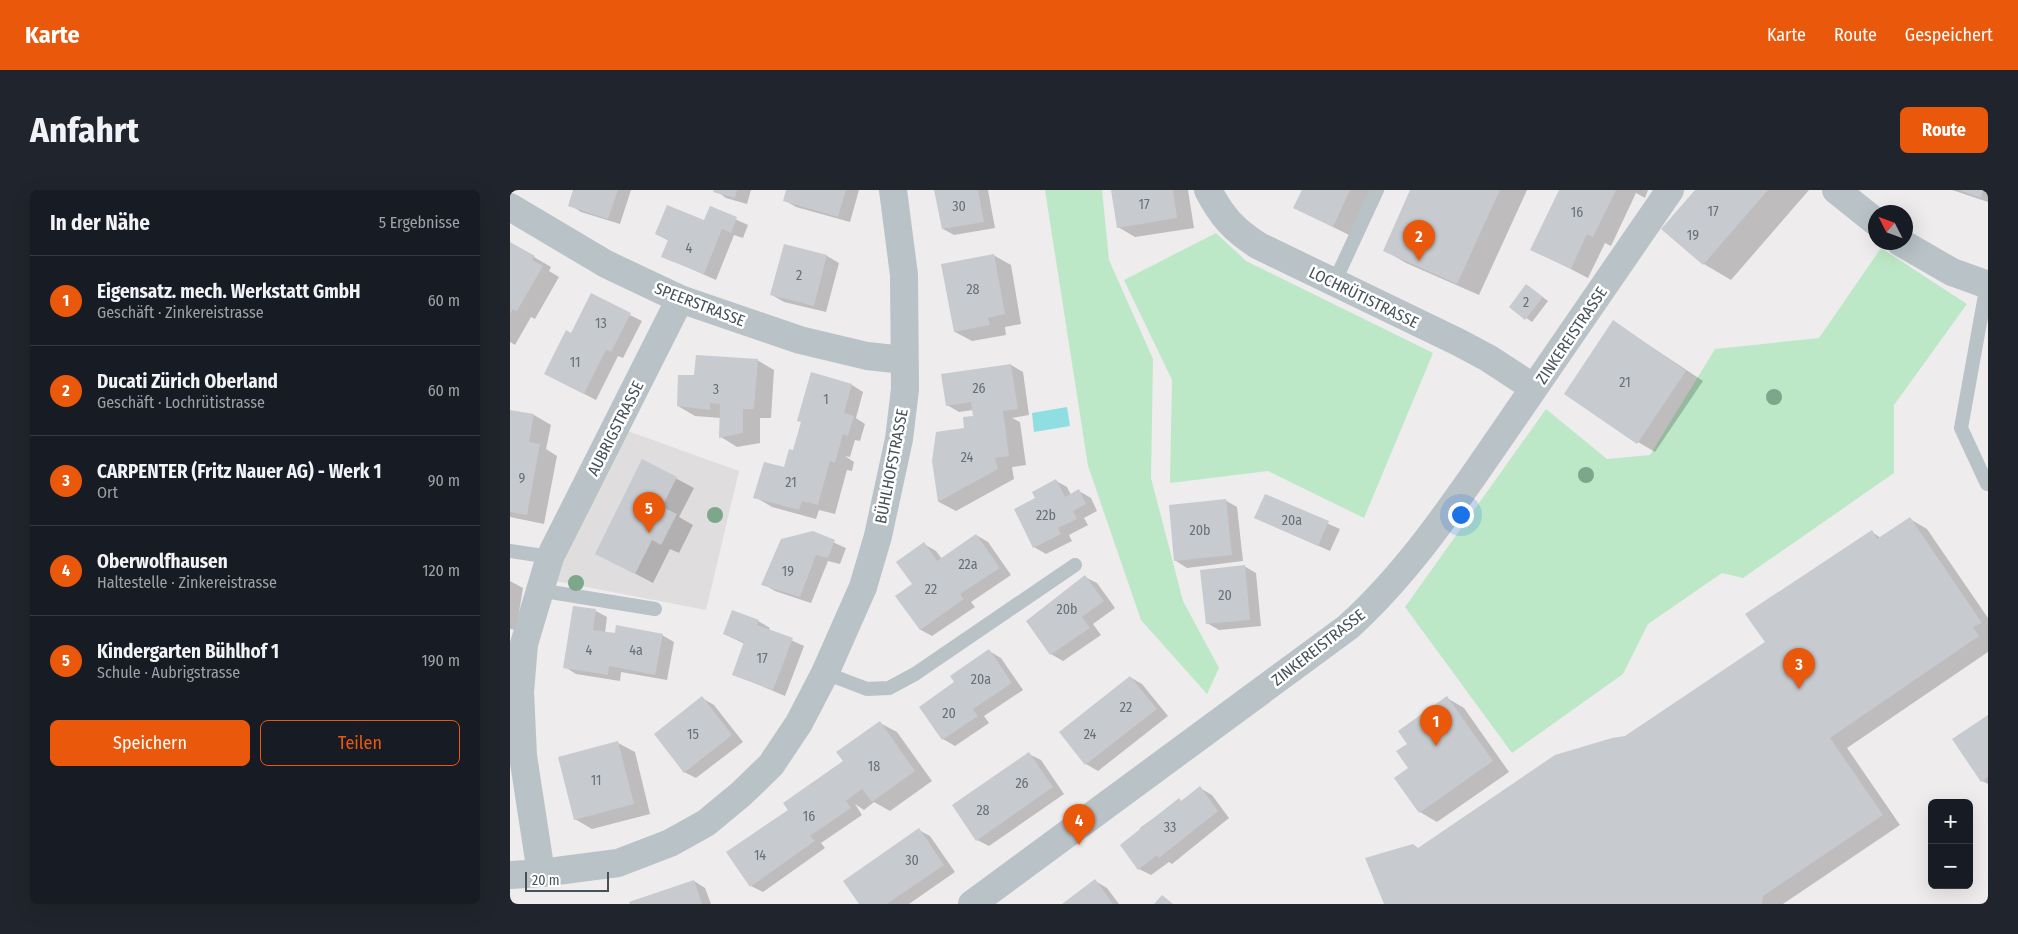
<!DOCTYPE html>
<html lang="de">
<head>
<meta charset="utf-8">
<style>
	body { margin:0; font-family:"Fira Sans Condensed",sans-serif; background:#20242c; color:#f1f3f6 }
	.controls { position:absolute; right:15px; bottom:15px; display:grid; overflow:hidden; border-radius:8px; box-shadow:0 5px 20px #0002 }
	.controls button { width:45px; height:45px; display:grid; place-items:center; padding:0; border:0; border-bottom:1px solid #363941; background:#171b24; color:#f1f3f6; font:25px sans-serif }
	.compass { position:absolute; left:1358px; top:15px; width:45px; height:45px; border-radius:50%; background:#171b24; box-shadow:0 5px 20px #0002; rotate:312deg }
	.scale { position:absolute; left:15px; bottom:12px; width:84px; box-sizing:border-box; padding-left:5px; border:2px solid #465257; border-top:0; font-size:14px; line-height:18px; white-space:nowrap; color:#465257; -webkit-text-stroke:4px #fff; paint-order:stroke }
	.you { position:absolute; left:950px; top:324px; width:18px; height:18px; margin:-12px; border:4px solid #fff; border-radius:50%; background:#1a73e8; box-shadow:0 0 0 8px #1a73e833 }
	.badge { display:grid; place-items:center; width:32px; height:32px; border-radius:50%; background:#ea580c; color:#fff; font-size:16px; font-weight:700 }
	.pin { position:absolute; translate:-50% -41px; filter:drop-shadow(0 1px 2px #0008) }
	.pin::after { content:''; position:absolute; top:26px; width:18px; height:15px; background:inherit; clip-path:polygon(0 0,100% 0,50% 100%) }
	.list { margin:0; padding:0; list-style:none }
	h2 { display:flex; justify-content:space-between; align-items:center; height:65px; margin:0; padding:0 20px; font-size:21px }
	h2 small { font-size:16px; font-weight:400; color:#9ea1a6 }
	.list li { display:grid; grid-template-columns:32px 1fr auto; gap:15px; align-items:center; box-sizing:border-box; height:90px; padding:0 20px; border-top:1px solid #363941 }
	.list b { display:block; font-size:19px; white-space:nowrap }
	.list p { margin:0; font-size:16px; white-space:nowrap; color:#9ea1a6 }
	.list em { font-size:16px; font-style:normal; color:#9ea1a6 }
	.actions { display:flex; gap:10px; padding:15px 20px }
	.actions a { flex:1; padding:11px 0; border:1px solid #ea580c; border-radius:8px; text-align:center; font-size:18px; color:#ea580c }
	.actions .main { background:#ea580c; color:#fff }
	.map { position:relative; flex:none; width:1478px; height:714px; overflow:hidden; border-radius:8px }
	header { display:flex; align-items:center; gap:30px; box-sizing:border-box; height:70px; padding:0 25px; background:#ea580c; color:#fff }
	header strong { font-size:24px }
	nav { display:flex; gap:28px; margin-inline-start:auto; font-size:18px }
	.intro { display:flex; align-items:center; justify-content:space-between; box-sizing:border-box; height:120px; padding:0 30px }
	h1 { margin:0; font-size:35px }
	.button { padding:12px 22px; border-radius:8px; background:#ea580c; color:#fff; font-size:18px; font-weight:700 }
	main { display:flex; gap:30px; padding:0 30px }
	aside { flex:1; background:#171b24; border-radius:8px; box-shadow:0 5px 20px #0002 }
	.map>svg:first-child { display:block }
	.education { fill:#dfdddd }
	.green { fill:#bde8c7 }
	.water { fill:#8fdee1 }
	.shadow { fill:#0003 }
	.building { fill:#c7cace }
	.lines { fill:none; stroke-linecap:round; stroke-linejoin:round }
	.lane { stroke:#b8c2c7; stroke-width:14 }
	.street { stroke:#b8c2c7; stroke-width:28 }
	.tree { fill:#7da78a }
	.labels { text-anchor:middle; stroke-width:5; stroke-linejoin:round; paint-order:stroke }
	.number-label { font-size:14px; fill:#667075 }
	.street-label { font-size:16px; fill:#465257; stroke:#fff }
</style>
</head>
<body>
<header>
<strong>Karte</strong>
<nav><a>Karte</a><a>Route</a><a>Gespeichert</a></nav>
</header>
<div class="intro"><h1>Anfahrt</h1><a class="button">Route</a></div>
<main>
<aside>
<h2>In der Nähe<small>5 Ergebnisse</small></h2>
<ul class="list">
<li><span class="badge">1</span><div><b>Eigensatz. mech. Werkstatt GmbH</b><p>Geschäft · Zinkereistrasse</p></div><em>60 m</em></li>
<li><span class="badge">2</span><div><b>Ducati Zürich Oberland</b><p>Geschäft · Lochrütistrasse</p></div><em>60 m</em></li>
<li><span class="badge">3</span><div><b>CARPENTER (Fritz Nauer AG) - Werk 1</b><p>Ort</p></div><em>90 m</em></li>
<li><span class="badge">4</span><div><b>Oberwolfhausen</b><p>Haltestelle · Zinkereistrasse</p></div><em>120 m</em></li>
<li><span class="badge">5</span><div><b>Kindergarten Bühlhof 1</b><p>Schule · Aubrigstrasse</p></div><em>190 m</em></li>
</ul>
<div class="actions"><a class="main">Speichern</a><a>Teilen</a></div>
</aside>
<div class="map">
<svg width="1478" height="714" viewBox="0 0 1478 714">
	<rect width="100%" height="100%" fill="#eeecec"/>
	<path class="education" d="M115 240 229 281 196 420 40 390Z"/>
	<path class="green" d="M535 0H592L599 70 643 169 641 288 673 411 709 478 697 504 631 430 578 276Z
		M706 43 736 71 923 163 854 328 758 281 660 293 662 190 614 90Z
		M1371 58 1457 114 1384 215V283L1233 388 1212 383 1138 434 1113 484 1002 563 895 417 1036 219 1097 269 1140 265 1205 159 1309 148Z"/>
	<path class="water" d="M557 217 560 236 524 242 522 223Z"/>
	<path class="shadow" d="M64 0H121L110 34 71 22 60 15Z
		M205 0H241L237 14 216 8Z
		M277 0H349L340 32 286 17 274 10Z
		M425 0H478L485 38 444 45 433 39Z
		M602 0H678L684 38 625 47 608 37Z
		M793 0H862L841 46 785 18Z
		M902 0H1017L969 105 896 73 874 60Z
		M1050 0H1138L1135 8 1126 3 1101 56 1095 53 1078 88 1022 59Z
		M1187 0H1299L1221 90 1194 74 1153 39Z
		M1442 0H1478V12Z
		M201 18 238 35 233 48 224 45 206 90 152 66 159 51 146 44 195 32Z
		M0 53 41 77 39 81 49 87 25 129 21 127 5 155 0 152Z
		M275 55 317 66 329 73 316 122 274 112 262 105Z
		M483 65 501 75 511 134 495 137 496 145 462 151 445 142Z
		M1022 99 1038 111 1022 132 1001 117Z
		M120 125 132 131 113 168 108 166 86 210 47 190 62 145Z
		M1104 132 1193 191 1145 262 1128 252Z
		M247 170 264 180 261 228H250V253L227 257 211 247V228L185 226 168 216 185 186Z
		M501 175 513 182 519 225 502 228 510 232 516 275 502 277 504 289 446 321 429 312 423 271 464 227 463 220 449 222 437 215Z
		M342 195 353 202 346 228 355 234 350 251 345 250 340 267 335 266 344 272 342 281 337 280 325 324 309 320 306 329 262 317 245 307 274 279 284 261 292 233 288 230Z
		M0 221 24 225 41 235 36 259 47 266 34 334 0 327Z
		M133 271 184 298 169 327 183 335 169 363 160 359 143 393 86 363Z
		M546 291 557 297 561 305 569 301 581 308 587 321 574 328 578 335 559 345 562 351 536 364 524 357 505 320 527 308Z
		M755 306 830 339 820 361 746 328Z
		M715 310 727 317 733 371 677 378 666 371Z
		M1400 329 1417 339 1478 428V462L1337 558 1390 635 1273 714H876L908 659 1115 548 1256 452 1362 342 1371 348Z
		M302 343 336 358 330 374 318 371 301 413 265 401 253 394Z
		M466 345 478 352 501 385 461 412 465 417 422 446 411 440 387 406 404 395 414 354 426 361 432 369Z
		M734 376 746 383 751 436 709 440 697 433Z
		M575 387 587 393 605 418 583 434 591 445 553 471 541 464 518 431Z
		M0 391 13 398 6 440 0 439Z
		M86 421 97 427 95 443 152 445 164 452 157 490 111 482 110 491 66 484 55 477Z
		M248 431 260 438 259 440 294 456 275 506 223 484 235 454 214 444Z
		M479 461 491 468 513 500 474 526 479 533 445 556 433 549 411 517 446 492Z
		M620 487 632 494 658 526 588 581 576 574Z
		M192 508 204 515 233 552 186 588 174 582Z
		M937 508 954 518 999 582 927 632 910 622 899 578 898 554Z
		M1478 526V594L1472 591Z
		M370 533 387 542 422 591 380 621 364 612 354 620 345 614 352 625 311 653 315 658 253 702 241 696 280 620 334 572Z
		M108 553 125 562 140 624 82 639 65 629Z
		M519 564 531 570 554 604 479 656 467 650Z
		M690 598 702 605 719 628 662 674 659 672 641 685 629 679 630 638 669 610 672 612Z
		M409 640 420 646 445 682 399 714H350Z
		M184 691 195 698 201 714H121Z
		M585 691 597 698 609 714H554Z"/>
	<path class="building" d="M63 0H108L98 29 58 16Z
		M204 0H227L225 8 203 2Z
		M276 0H336L328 27 273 11Z
		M424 0H468L474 32 432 39Z
		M601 0H663L667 28 607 38Z
		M792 0H840L823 37 783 18Z
		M900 0H990L947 94 873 61Z
		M1049 0H1106L1083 47 1077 44 1061 79 1020 60Z
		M1185 0H1258L1193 75 1151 39Z
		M1449 0H1473L1471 8Z
		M157 15 194 30 200 16 227 27 221 43 212 39 194 84 151 67 158 50 145 44Z
		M0 52 25 66 22 70 33 76 7 121 3 119 0 124Z
		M274 54 317 65 304 116 260 105Z
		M484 64 495 124 478 128 480 135 444 142 431 74Z
		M1016 94 1033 107 1015 130 999 117Z
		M81 103 121 123 101 162 96 160 74 204 34 184 56 140 61 143Z
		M1103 130 1176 181 1127 254 1054 204Z
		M186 165 248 169 244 219H233V243L209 248 210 214 200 213V220L167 216 168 185H184Z
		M501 174 508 219 493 221 499 266 485 268 488 279 428 312 422 271 426 242 454 238 453 227 463 226 461 212 436 216 431 184Z
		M301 182 342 194 334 223 344 226 338 246 333 244 325 273 320 271 308 315 292 311 289 320 243 308 254 272 274 277 279 259 283 260 291 232 287 231Z
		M0 220 24 224 19 252 30 254 17 325 0 322Z
		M132 269 167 287 152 317 167 324 151 355 142 350 125 384 85 364Z
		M546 289 555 307 569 299 576 314 563 321 567 329 548 338 551 344 523 358 504 319 525 308 522 302Z
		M755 304 819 331 808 356 744 328Z
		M716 309 722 365 664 371 659 315Z
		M1400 327 1472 433 1463 437 1469 446 1320 548 1373 625 1253 706 1252 714H874L855 668 903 654 908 658 1045 565 1102 548 1115 546 1255 452 1235 424 1362 340 1367 349Z
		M303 341 325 350 318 368 306 365 290 407 251 395 271 349Z
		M466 344 490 378 450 404 454 409 410 440 385 406 402 394 386 372 414 352 427 371Z
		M735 375 740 430 696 434 690 380Z
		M575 385 594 411 572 427 580 438 540 465 516 431Z
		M63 416 86 419 83 440 105 443 106 435 153 444 145 485 99 476 98 485 53 478Z
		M222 420 249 430 247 435 283 448 263 500 222 485 234 452 213 444Z
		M479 459 502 493 463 519 468 526 432 550 409 517 444 492 440 486Z
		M620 486 647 519 575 575 549 542Z
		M192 506 222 545 174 583 144 544Z
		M937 506 983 571 909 623 884 588 898 578 886 561 897 554 888 541Z
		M1478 525V587L1471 592 1442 549Z
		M370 531 405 581 362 612 352 599 336 611 341 618 300 646 305 651 240 697 216 662 278 620 273 613 333 571 326 562Z
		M108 551 124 614 64 630 48 567Z
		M519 562 543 597 466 651 442 615Z
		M690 596 708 621 649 668 647 665 628 680 610 655 669 608 671 611Z
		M409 638 434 675 377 714H349L333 691Z
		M585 689 603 714H552Z
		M184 690 192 714H120L119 712Z
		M652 705 663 714H644Z"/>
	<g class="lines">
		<path class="lane" d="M824 93 867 0
			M1477 94 1451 238 1477 294
			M0 361 40 367
			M28 400 145 419
			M315 483 357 499 379 498 405 484 565 375"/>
		<path class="street" d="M698 0C712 27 724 40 749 56L948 152 978 168 1024 198
			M1326 0 1366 32
			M0 17 96 74 170 109 290 150 357 166 394 170
			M1390 52 1442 82 1478 95
			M31 683 13 566 10 502 14 454 40 367 170 109
			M0 685 31 683 108 673 160 653 196 633 231 604 261 575 289 533 315 483 353 397 368 346 389 249 395 199 394 85 383 0
			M462 714 838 437C900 381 946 311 993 243 1049 162 1105 81 1160 0"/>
	</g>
	<g class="tree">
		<circle cx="1264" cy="207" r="8"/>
		<circle cx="1076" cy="285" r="8"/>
		<circle cx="205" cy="325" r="8"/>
		<circle cx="66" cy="393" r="8"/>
	</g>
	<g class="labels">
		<g class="number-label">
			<text x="634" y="19">17</text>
			<text x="449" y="21">30</text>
			<text x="1203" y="26">17</text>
			<text x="1067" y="27">16</text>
			<text x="1183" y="50">19</text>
			<text x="179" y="63">4</text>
			<text x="289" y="90">2</text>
			<text x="463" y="104">28</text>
			<text x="1016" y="117">2</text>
			<text x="91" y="138">13</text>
			<text x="65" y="177">11</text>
			<text x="1115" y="197">21</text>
			<text x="469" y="203">26</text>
			<text x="206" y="204">3</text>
			<text x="316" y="214">1</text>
			<text x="457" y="272">24</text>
			<text x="12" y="293">9</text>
			<text x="281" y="297">21</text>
			<text x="536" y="330">22b</text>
			<text x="782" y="335">20a</text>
			<text x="690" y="345">20b</text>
			<text x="458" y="379">22a</text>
			<text x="278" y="386">19</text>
			<text x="421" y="404">22</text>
			<text x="715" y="410">20</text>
			<text x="557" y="424">20b</text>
			<text x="79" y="465">4</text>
			<text x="126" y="465">4a</text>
			<text x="252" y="473">17</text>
			<text x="471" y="494">20a</text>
			<text x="616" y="522">22</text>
			<text x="439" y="528">20</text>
			<text x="183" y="549">15</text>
			<text x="580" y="549">24</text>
			<text x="364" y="581">18</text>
			<text x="86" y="595">11</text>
			<text x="512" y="598">26</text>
			<text x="473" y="625">28</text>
			<text x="299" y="631">16</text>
			<text x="660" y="642">33</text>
			<text x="250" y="670">14</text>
			<text x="402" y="675">30</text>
		</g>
		<g class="street-label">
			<text transform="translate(854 107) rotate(26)" y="6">LOCHRÜTISTRASSE</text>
			<text transform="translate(190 114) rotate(21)" y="6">SPEERSTRASSE</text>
			<text transform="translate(1061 145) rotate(-56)" y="6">ZINKEREISTRASSE</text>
			<text transform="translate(105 238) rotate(-63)" y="6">AUBRIGSTRASSE</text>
			<text transform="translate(381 276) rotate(-79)" y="6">BÜHLHOFSTRASSE</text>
			<text transform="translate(808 457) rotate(-38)" y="6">ZINKEREISTRASSE</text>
		</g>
	</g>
</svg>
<div class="controls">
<button>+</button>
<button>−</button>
</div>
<svg class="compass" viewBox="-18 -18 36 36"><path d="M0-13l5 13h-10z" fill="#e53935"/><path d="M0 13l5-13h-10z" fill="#9ea1a6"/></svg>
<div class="scale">20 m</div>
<div class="you"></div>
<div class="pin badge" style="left:926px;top:556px">1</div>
<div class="pin badge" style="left:909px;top:71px">2</div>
<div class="pin badge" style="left:1289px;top:499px">3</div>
<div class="pin badge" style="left:569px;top:655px">4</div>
<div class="pin badge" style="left:139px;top:343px">5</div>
</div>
</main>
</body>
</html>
